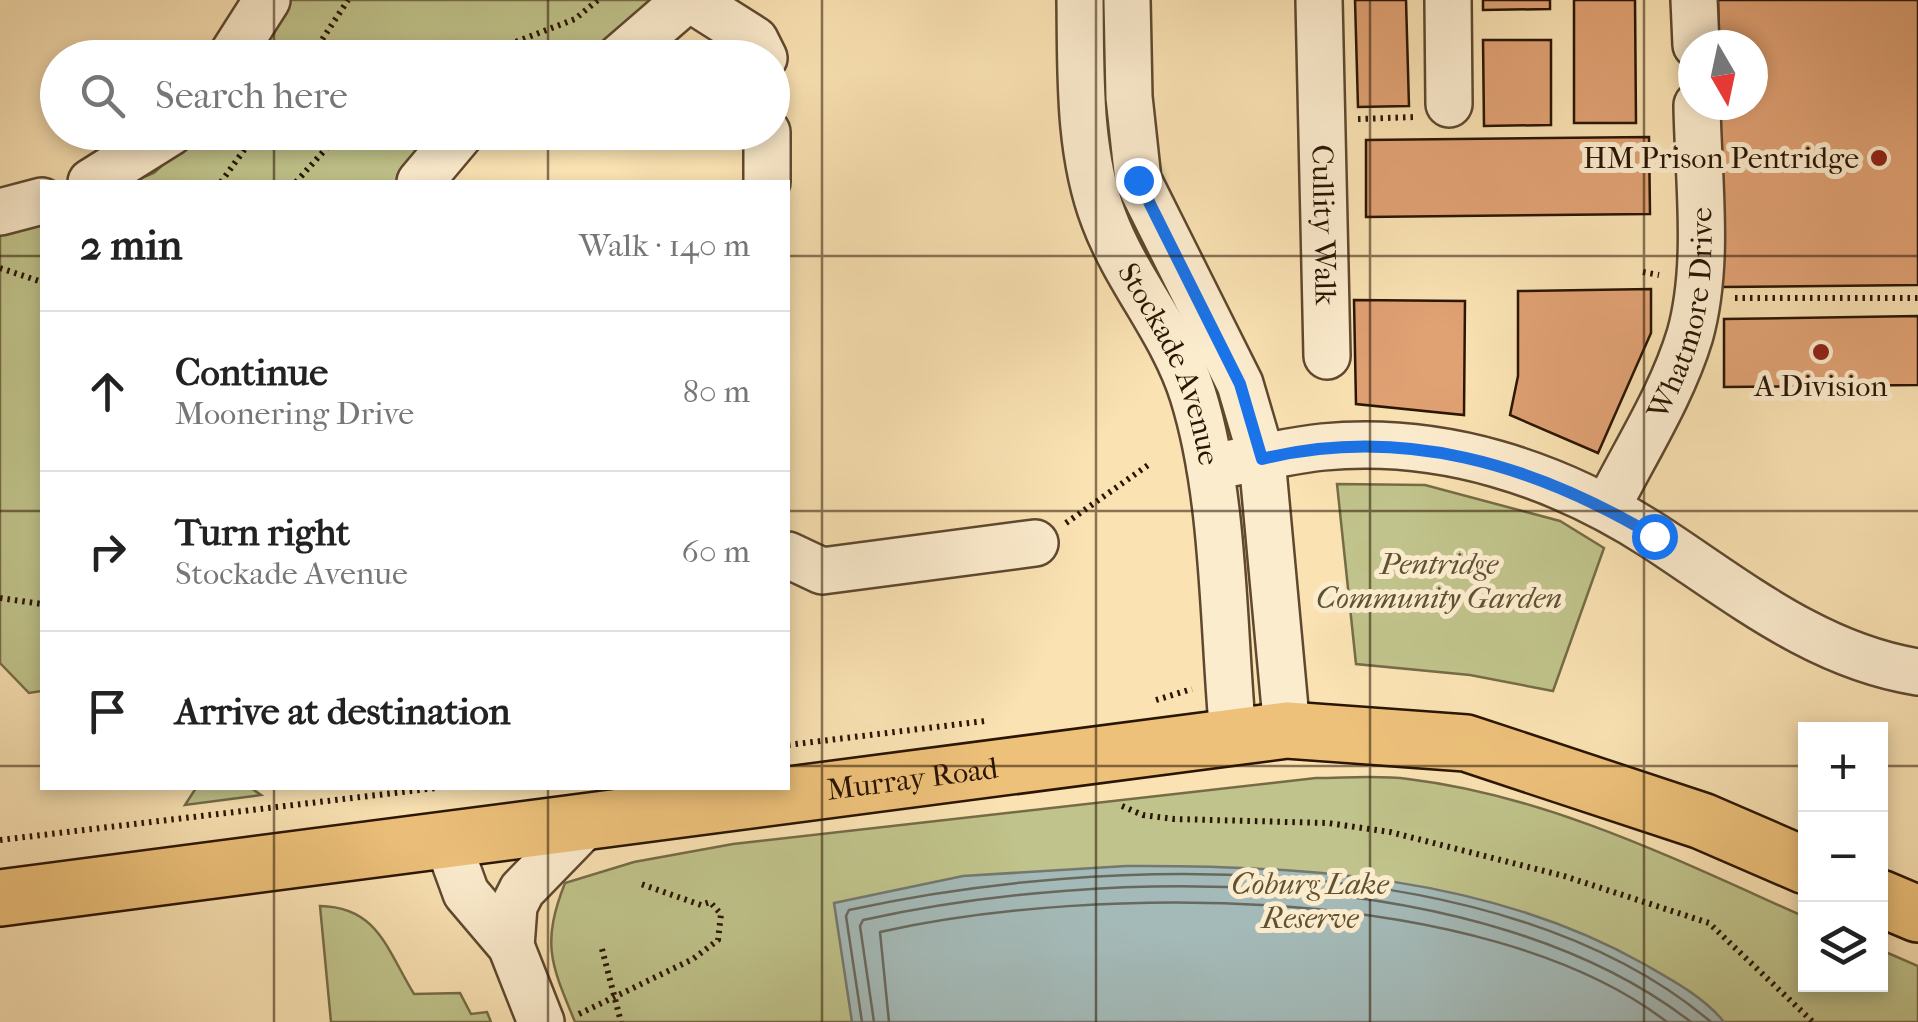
<!DOCTYPE html>
<html lang="en">
<head>
<meta charset="utf-8">
<style>
	body { margin:0; font-family:"IM FELL French Canon",serif; background:#f2f2f2; color:#222 }
	.controls { position:absolute; right:30px; bottom:30px; display:grid; overflow:hidden; border-radius:0px; box-shadow:0 5px 15px #0003 }
	.controls button { width:90px; height:90px; display:grid; place-items:center; padding:0; border:0; border-bottom:2px solid #e0e0e0; background:#fff; color:#222; font:50px sans-serif }
	.compass { position:absolute; left:1678px; top:30px; width:90px; height:90px; border-radius:50%; background:#fff; box-shadow:0 5px 15px #0003; rotate:171deg }
	.stop { position:absolute; width:30px; height:30px; margin:-22px; border:8px solid #1a73e8; border-radius:50%; background:#fff }
	.stop.end { background:#1a73e8; border-color:#fff; box-shadow:0 2px 10px #0008 }
	.list { margin:0; padding:0; list-style:none }
	h2 { display:flex; justify-content:space-between; align-items:center; height:130px; margin:0; padding:0 40px; font-size:42px }
	h2 small { font-size:32px; font-weight:400; color:#767676 }
	.list li { display:grid; grid-template-columns:65px 1fr auto; gap:30px; align-items:center; box-sizing:border-box; height:160px; padding:0 40px; border-top:2px solid #e0e0e0 }
	.list b { display:block; font-size:38px; white-space:nowrap }
	.list p { margin:0; font-size:32px; white-space:nowrap; color:#767676 }
	.list em { font-size:32px; font-style:normal; color:#767676 }
	.icon { flex:none; width:55px; height:55px; fill:none; stroke:currentColor; stroke-width:2; stroke-linecap:round; stroke-linejoin:round }
	.map { position:relative; flex:none; width:1918px; height:1022px; overflow:hidden }
	.search { position:absolute; background:#fff; box-shadow:0 5px 15px #0003; left:40px; top:40px; width:750px; height:110px; display:flex; align-items:center; gap:25px; box-sizing:border-box; padding:0 35px; border-radius:55px; color:#767676; font-size:38px }
	.panel { position:absolute; background:#fff; box-shadow:0 5px 15px #0003; left:40px; top:180px; width:750px; height:610px; border-radius:0px }
	.map>svg:first-child { display:block }
	.green { fill:#c0c38b; stroke:#756c47; stroke-width:2.5 }
	.water { fill:#a4bab8; stroke:#737870; stroke-width:2.5 }
	.lines { fill:none; stroke-linecap:round; stroke-linejoin:round }
	.shore { stroke:#67685e; stroke-width:2.5 }
	.building { fill:#e0a173; stroke:#2a1503; stroke-width:2.5 }
	.minor-tunnel { stroke:#dbc399; stroke-width:45; stroke-dasharray:45 22; stroke-linecap:butt }
	.minor-casing { stroke:#5e482f; stroke-width:50 }
	.major-casing { stroke:#2a1503; stroke-width:60 }
	.path { stroke:#2a1503; stroke-width:6; stroke-dasharray:2.5 5; stroke-linecap:butt }
	.minor { stroke:#fcecce; stroke-width:45 }
	.major { stroke:#edc17a; stroke-width:55 }
	.path-bridge { stroke:#2a1503; stroke-width:6; stroke-dasharray:2.5 5; stroke-linecap:butt }
	.route { stroke:#1a73e8; stroke-width:12 }
	.grid { fill:none; stroke:#2a1503; stroke-width:2.5; stroke-opacity:0.55 }
	.poi-dot { fill:#8f2418; stroke:#fcecce; stroke-width:4 }
	.labels { text-anchor:middle; stroke-width:10; stroke-linejoin:round; paint-order:stroke }
	.poi-label { font-size:30px; fill:#2a1503; stroke:#fcecce; text-anchor:end }
	.street-label { font-size:30px; fill:#2a1503; stroke:#fcecce }
	.park-label { font-size:30px; font-style:italic; fill:#5e5233; stroke:#fcecce }
</style>
</head>
<body>
<div class="map">
<svg width="1918" height="1022" viewBox="0 0 1918 1022">
	<rect width="100%" height="100%" fill="#fae2b3"/>
	<filter id="stains"><feTurbulence type="fractalNoise" baseFrequency=".002" numOctaves="4"/><feColorMatrix values="0 0 0 0 .2 0 0 0 0 .09 0 0 0 0 .02 0 0 0 .5 -.17"/></filter>
	<radialGradient id="worn" r=".72"><stop offset=".6" stop-color="#630" stop-opacity="0"/><stop offset="1" stop-color="#630" stop-opacity=".3"/></radialGradient>
	<path class="green" d="M288 0H660L585 57 251 58Z
		M197 133H430L418 145 400 182H131L154 173Z
		M42 218V691L29 693 0 663V231Z
		M1337 484 1425 485 1560 521 1604 548 1553 691 1470 675 1356 664Z
		M1316 778C1346 778 1378 775 1408 779 1549 796 1677 860 1805 917L1806 984H1880L1881 950 1918 966V1022H575C551 964 541 944 565 883L634 862 733 844Z
		M196 788H251L261 795 185 805Z
		M320 906C378 907 387 950 414 994L460 993 471 1014 487 1012 491 1022H331Z"/>
	<path class="water" d="M1126 866C1302 865 1488 876 1644 964 1672 980 1704 997 1724 1022H852L834 903 963 876Z"/>
	<g class="lines">
		<path class="shore" d="M862 1022 846 916 849 910C1102 854 1502 845 1711 1022
			M874 1022 860 926 863 920C1108 866 1484 862 1691 1022
			M889 1022 880 932C1095 884 1485 882 1667 1022"/>
	</g>
	<path class="building" d="M1355 0H1406L1409 106 1358 107Z
		M1483 0H1550V9L1483 10Z
		M1574 0H1635L1636 123H1574Z
		M1718 0H1918V285L1722 287 1720 105H1753V45H1719Z
		M1483 40H1551V125L1484 126Z
		M1649 137 1650 214 1366 217V140Z
		M1651 289V333L1598 453 1510 415 1518 376V291Z
		M1354 300 1465 301 1464 415 1356 404Z
		M1918 316V385L1724 387V319Z"/>
	<g class="lines">
		<path class="minor-tunnel" d="M1753 79H1757"/>
		<g class="minor-casing">
			<g id="minor">
				<path d="M692 0 755 40 764 58"/>
				<path id="s1" d="M1080 0C1081 71 1078 151 1104 219 1127 281 1173 331 1193 395 1225 497 1223 629 1233 736"/>
				<path d="M1127 0 1129 97 1138 180 1240 384 1262 459 1287 730"/>
				<path id="s2" d="M1319 0 1327 356"/>
				<path d="M1448 0 1449 104"/>
				<path d="M1694 0 1696 45"/>
				<path d="M230 58 267 0"/>
				<path d="M619 58 686 0"/>
				<path d="M767 132V182"/>
				<path d="M91 182 171 132"/>
				<path d="M420 182 462 132"/>
				<path d="M0 212 42 201"/>
				<path d="M1210 467C1247 461 1285 451 1323 447 1442 436 1556 473 1655 537 1739 592 1817 656 1918 672"/>
				<path id="s3" d="M1607 508C1635 452 1672 395 1690 335 1710 263 1698 178 1697 105"/>
				<path d="M788 555 822 571 1035 543"/>
				<path d="M447 841 466 893 511 946 541 1022"/>
				<path d="M511 946 514 906 522 890 588 822"/>
			</g>
		</g>
		<g class="major-casing">
			<g id="major">
				<path id="s4" d="M0 898 1287 730 1466 743 1702 821 1806 866"/>
				<path d="M1880 898 1918 914"/>
			</g>
		</g>
		<path class="path" d="M310 58 348 0
			M474 58 575 19 598 0
			M1358 119 1415 117
			M498 143 514 132
			M221 182 257 132
			M296 182 341 132
			M0 268 42 282
			M1643 272 1659 275
			M1735 298H1918
			M1066 523 1151 463
			M0 598 42 604
			M1156 700 1192 689
			M788 745 985 721
			M1122 806 1143 815 1174 819 1328 823 1390 832 1564 876 1709 923 1813 1022
			M0 840 436 788
			M579 1014 693 959 718 940 721 914 710 902 701 905 641 884"/>
		<use href="#minor" class="minor"/>
		<use href="#major" class="major"/>
		<path class="path-bridge" d="M602 949 621 1022"/>
	</g>
	<g class="lines">
		<path class="route" d="M1138 180 1240 384 1262 459C1402 425 1533 464 1654 536"/>
	</g>
	<path class="grid" d="M274 0V58M548 0V58M822 0V1022M1096 0V1022M1370 0V1022M1644 0V1022M274 132V182M548 132V182M0 256H42M788 256H1918M0 511H42M788 511H1918M0 766H42M788 766H1806M1880 766H1918M274 788V1022M548 788V1022"/>
	<g class="poi-dot">
		<circle cx="1879" cy="158" r="10"/>
		<circle cx="1821" cy="352" r="10"/>
	</g>
	<g class="labels">
		<g class="poi-label">
			<text x="1859" y="168">HM Prison Pentridge</text>
			<text x="1821" y="396" text-anchor="middle">A Division</text>
		</g>
		<g class="street-label">
			<text dy="10" stroke="none"><textPath href="#s2" startOffset="225">Cullity Walk</textPath></text>
			<text dy="10" stroke="none"><textPath href="#s3" startOffset="212">Whatmore Drive</textPath></text>
			<text dy="10" stroke="none"><textPath href="#s1" startOffset="382">Stockade Avenue</textPath></text>
			<text dy="10" stroke="none"><textPath href="#s4" startOffset="920">Murray Road</textPath></text>
		</g>
		<g class="park-label">
			<text x="1439" y="574">Pentridge<tspan x="1439" dy="34">Community Garden</tspan></text>
			<text x="1310" y="894">Coburg Lake<tspan x="1310" dy="34">Reserve</tspan></text>
		</g>
	</g>
	<rect width="100%" height="100%" filter="url(#stains)"/>
	<rect width="100%" height="100%" fill="url(#worn)"/>
</svg>
<div class="controls">
<button>+</button>
<button>−</button>
<button><svg class="icon" aria-label="layers" viewBox="0 0 24 24"><path d="M12 4l9 5-9 5-9-5zM3 14l9 5 9-5"/></svg></button>
</div>
<svg class="compass" viewBox="-18 -18 36 36"><path d="M0-13l5 13h-10z" fill="#e53935"/><path d="M0 13l5-13h-10z" fill="#767676"/></svg>
<div class="stop" style="left:1654px;top:536px"></div>
<div class="stop end" style="left:1138px;top:180px"></div>
<div class="search"><svg class="icon" aria-label="search" viewBox="0 0 24 24"><circle cx="10" cy="10" r="6"/><path d="M15 15l6 6"/></svg>Search here</div>
<section class="panel">
<h2>2 min<small>Walk · 140 m</small></h2>
<ul class="list">
<li><svg class="icon" aria-label="ahead" viewBox="0 0 24 24"><path d="M12 20V5M6 11l6-6 6 6"/></svg><div><b>Continue</b><p>Moonering Drive</p></div><em>80 m</em></li>
<li><svg class="icon" aria-label="right" viewBox="0 0 24 24"><path d="M7 20v-9h11M14 6l5 5-5 5"/></svg><div><b>Turn right</b><p>Stockade Avenue</p></div><em>60 m</em></li>
<li><svg class="icon" aria-label="arrive" viewBox="0 0 24 24"><path d="M6 21V4h12l-3 4 3 4H6"/></svg><div><b>Arrive at destination</b></div></li>
</ul>
</section>
</div>
</body>
</html>
